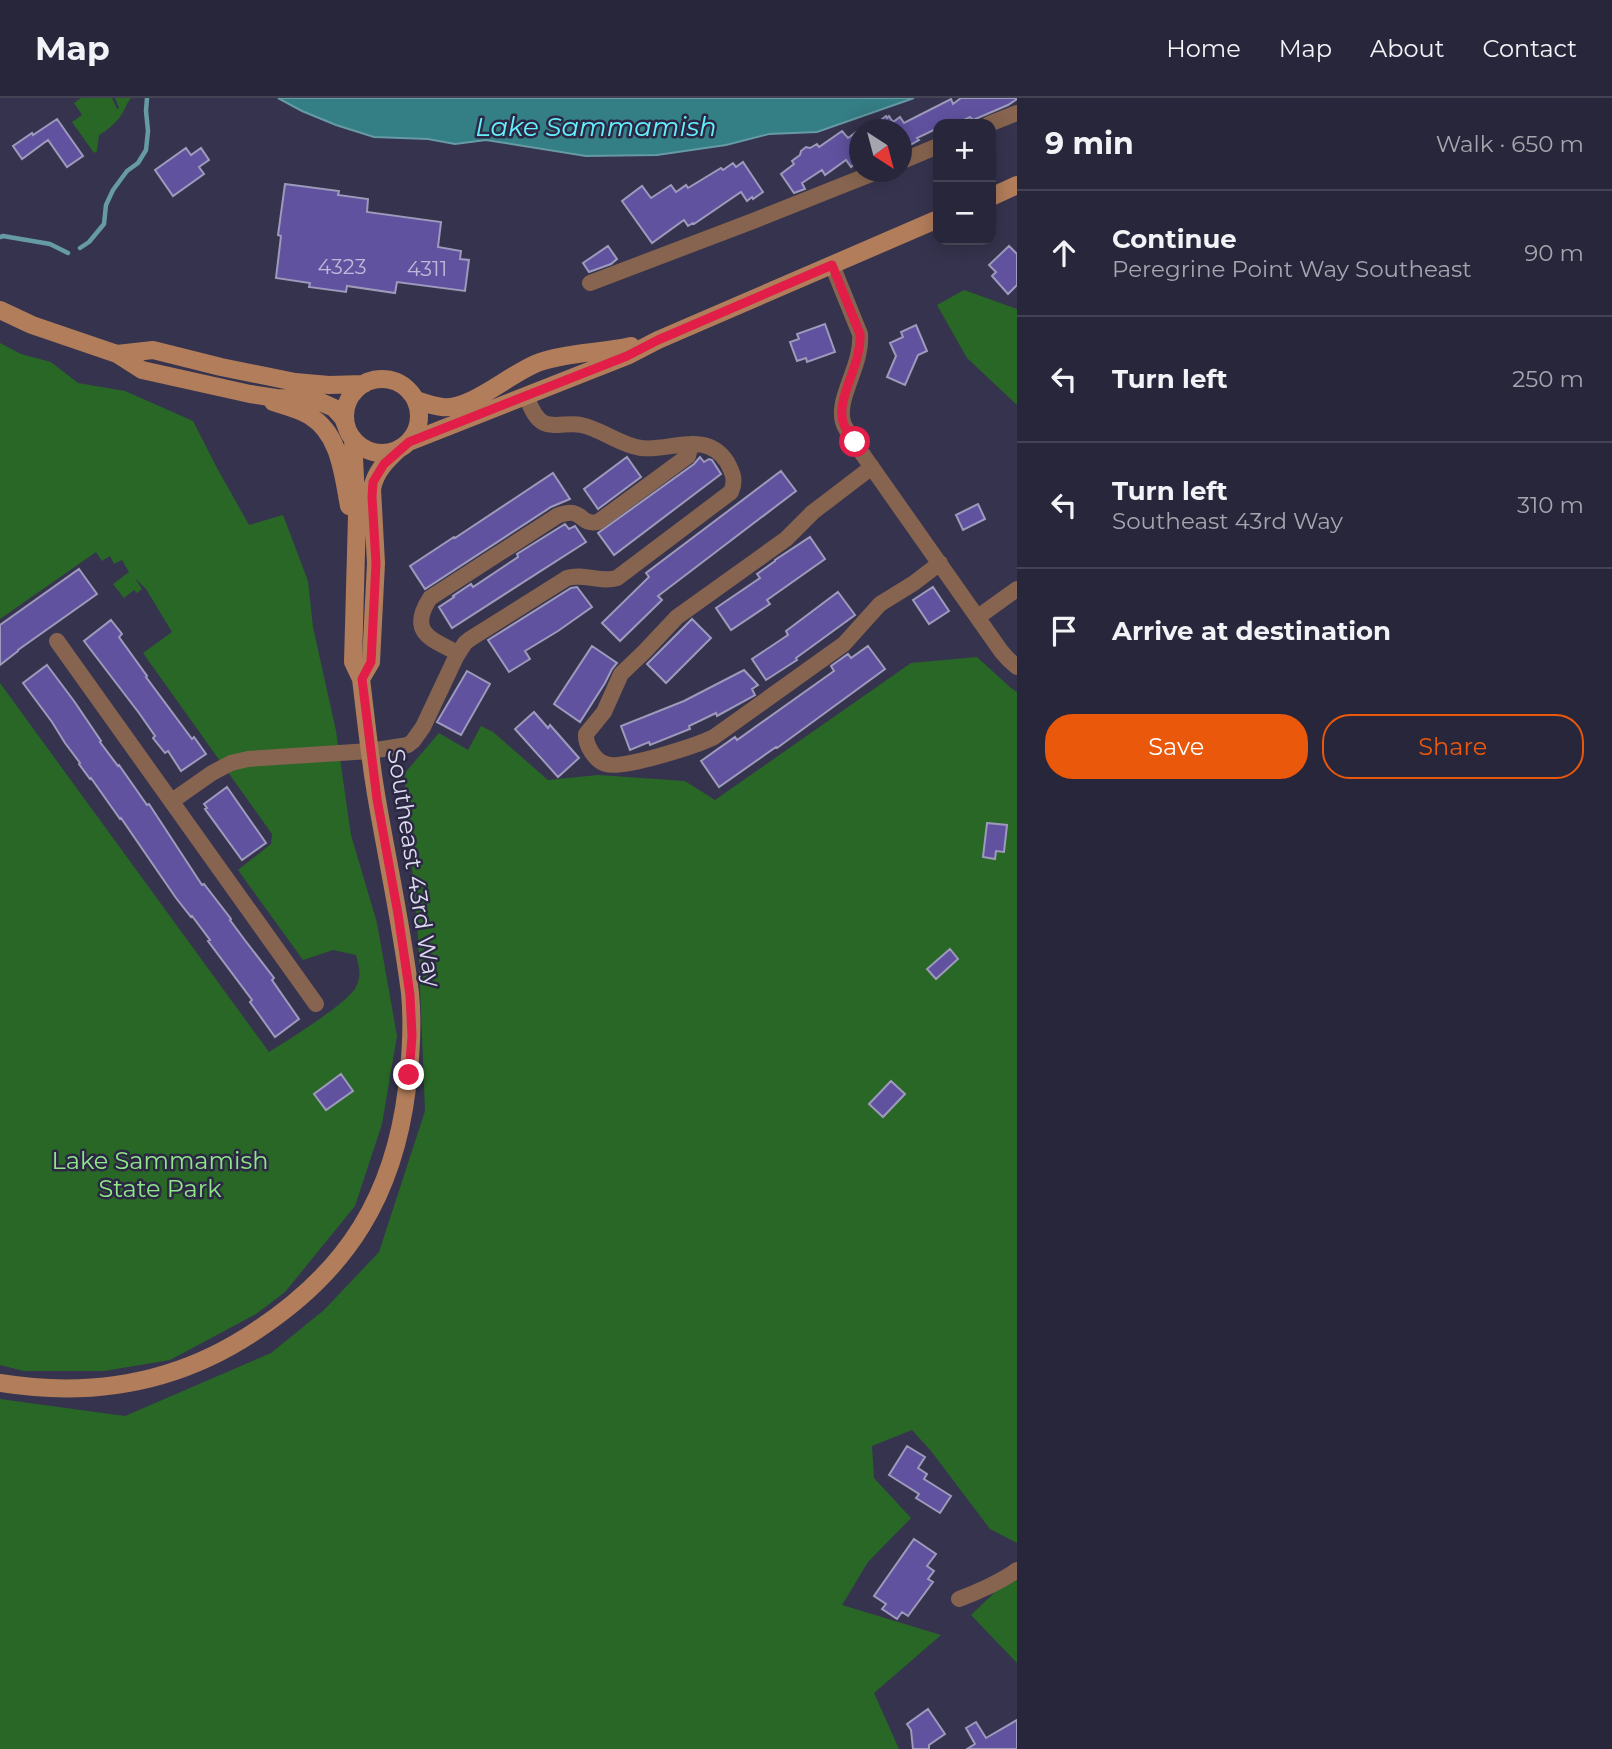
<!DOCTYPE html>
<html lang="en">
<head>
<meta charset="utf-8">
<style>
	body { margin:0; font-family:Montserrat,sans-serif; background:#302e42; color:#f1f3f6 }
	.controls { position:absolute; right:21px; top:21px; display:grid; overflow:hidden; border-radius:14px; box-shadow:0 4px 18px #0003 }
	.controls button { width:63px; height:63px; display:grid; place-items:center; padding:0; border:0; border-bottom:2px solid #444354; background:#28263a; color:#f1f3f6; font:35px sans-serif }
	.compass { position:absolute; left:849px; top:21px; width:63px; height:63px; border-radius:50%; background:#28263a; box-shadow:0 4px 18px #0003; rotate:144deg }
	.stop { position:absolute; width:21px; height:21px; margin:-16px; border:5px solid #e11d48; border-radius:50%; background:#fff }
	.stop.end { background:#e11d48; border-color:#fff; box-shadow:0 2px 7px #0008 }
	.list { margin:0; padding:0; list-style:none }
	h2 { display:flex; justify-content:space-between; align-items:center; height:91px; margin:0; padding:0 28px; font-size:30px }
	h2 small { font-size:23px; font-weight:400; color:#a5a5af }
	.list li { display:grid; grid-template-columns:46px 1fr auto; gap:21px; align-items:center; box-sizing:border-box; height:126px; padding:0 28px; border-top:2px solid #444354 }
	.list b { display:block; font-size:26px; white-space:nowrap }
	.list p { margin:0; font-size:23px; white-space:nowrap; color:#a5a5af }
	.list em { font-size:23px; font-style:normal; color:#a5a5af }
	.actions { display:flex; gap:14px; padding:21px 28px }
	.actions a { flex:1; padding:16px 0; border:2px solid #ea580c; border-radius:28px; text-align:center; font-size:24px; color:#ea580c }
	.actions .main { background:#ea580c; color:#fff }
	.icon { flex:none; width:38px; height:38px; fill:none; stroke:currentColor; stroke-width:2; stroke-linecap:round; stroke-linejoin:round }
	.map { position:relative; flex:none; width:1017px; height:1651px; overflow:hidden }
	header { display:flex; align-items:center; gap:42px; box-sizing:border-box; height:98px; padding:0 35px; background:#28263a; border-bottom:2px solid #444354 }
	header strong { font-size:33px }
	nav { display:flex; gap:38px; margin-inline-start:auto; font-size:24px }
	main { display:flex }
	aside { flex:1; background:#28263a }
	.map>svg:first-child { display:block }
	.green { fill:#296727 }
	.water { fill:#347e85; stroke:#669aa4; stroke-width:2 }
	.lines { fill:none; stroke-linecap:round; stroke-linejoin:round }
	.stream { stroke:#669aa4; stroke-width:4.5 }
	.building { fill:#6152a0; stroke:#9d9abb; stroke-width:2 }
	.street { stroke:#86644f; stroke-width:16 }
	.secondary { stroke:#b27d5a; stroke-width:18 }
	.route { stroke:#e11d48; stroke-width:9 }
	.labels { text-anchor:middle; stroke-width:5; stroke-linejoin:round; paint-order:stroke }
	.number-label { font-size:21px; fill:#bdb9da }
	.street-label { font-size:24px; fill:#dcdbed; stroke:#2c2844 }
	.park-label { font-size:24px; fill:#8fe689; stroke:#2c2844 }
	.water-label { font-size:26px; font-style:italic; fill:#64f0fd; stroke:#2c2844 }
</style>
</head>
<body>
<header>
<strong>Map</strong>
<nav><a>Home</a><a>Map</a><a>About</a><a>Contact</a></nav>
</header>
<main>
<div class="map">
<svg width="1017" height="1651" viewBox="0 0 1017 1651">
	<rect width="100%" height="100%" fill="#36334e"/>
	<path class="green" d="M81 0H112L117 11 119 10 115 0H131C126 6 126 10 122 16 116 25 108 32 99 37L97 53 94 55 72 24 82 17 74 5Z
		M964 192 1017 211V307L967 260 937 207Z
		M0 245 21 256 51 264 78 285 125 293 193 323 217 370 249 427 283 417 308 483 313 529 336 633 351 737 377 825 397 938 382 1026 355 1108 285 1194 256 1216 170 1262 104 1273H24L0 1267V585L269 954C287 943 348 905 356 889 362 877 359 869 356 857L333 852 303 862 238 772 271 746 272 736 143 555 172 534 146 491 135 480 142 491 137 495 134 492 124 500 113 486 129 474 122 462 114 466 110 458 102 463 96 454 0 521Z
		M977 559 1011 590 1017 594V1445L990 1431 931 1353 912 1332 872 1348 874 1380 911 1420 868 1464 842 1507 941 1537 874 1595 899 1651H0V1301L125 1318 271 1255 324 1212 379 1154 425 1013 418 839 404 676 439 635 468 652 481 628 493 634 548 682 598 677 685 683 715 702 911 565Z
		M1017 1473V1565L971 1517Z"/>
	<path class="water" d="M278 0H914L817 34 769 36 726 47 657 57 586 58 486 42 455 46 428 41 374 39 336 27 302 13Z"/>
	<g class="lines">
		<path class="stream" d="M0 139 3 138 50 146 68 155
			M80 150 89 144 104 126 106 107 113 92 127 73 138 65 146 52 148 33 146 13 147 0"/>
	</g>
	<path class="building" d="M961 0H1017V1L1008 7 973 22 970 19 956 26H938V30L917 40 919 42 901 52V32H868L886 18 887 20 889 18 893 24 900 19 904 25 951 1 953 6Z
		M57 21 83 58 67 69 48 42 22 61 13 48 32 35 33 37Z
		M859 32V62L851 69 846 62 825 77 822 72 802 85 805 91 794 95 781 76 794 66 792 63 800 57 801 53 806 49 810 50 817 46 819 49 842 33 848 40Z
		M186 50 191 57 201 50 209 62 199 69 204 76 173 98 155 72Z
		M743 64 763 94 753 101 752 99 747 103 741 94 694 126 693 125 688 128 684 122 652 145 622 103 642 88 651 100 671 87 676 94 686 87 688 90 721 70 723 72 733 65 736 69Z
		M285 86 339 93 338 97 368 101 367 114 441 124 438 149 461 153 460 161 469 162 465 193 397 184 395 195 347 188 346 194 309 189 310 185 276 180 281 138 278 137Z
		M608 148 617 161 611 166 589 174 583 165Z
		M1009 148 1017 156V187L1008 196 992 178 996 174 989 167Z
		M825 226 835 254 807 264 806 260 797 263 790 244 799 241 797 236Z
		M916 227 927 253 918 257 905 287 887 279 896 258 890 245 903 239 901 234Z
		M627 359 641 379 598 411 584 391Z
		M700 359 704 364 709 361 712 362 721 376 614 457 598 435 694 366Z
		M781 373 796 393 658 498 662 502 620 543 602 525 649 479 646 475Z
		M553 375 570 401 551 409 425 491 410 468 454 439 455 440Z
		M978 406 985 421 963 432 956 417Z
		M565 426 569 431 575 428 586 444 452 530 439 509 454 499 453 498 471 486 473 489 518 459 517 456Z
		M810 439 825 461 767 502 770 506 731 532 716 510 760 480 757 476 775 463V462Z
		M79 471 97 496 18 552V553L0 567V527Z
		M577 489 592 509 558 533 525 553 530 561 509 574 488 542 571 490Z
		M933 489 949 513 929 526 913 502Z
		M838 494 855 517 796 560 797 562 766 582 752 561 788 537 786 533Z
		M692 521 711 540 666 585 647 566Z
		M111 522 122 536 119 539 147 578 146 579 192 641 194 639 206 656 181 673 168 653 165 655 153 640 155 638 139 615 84 543Z
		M592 548 617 565 612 571 605 585 580 624 554 606Z
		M868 548 885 571 777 650 776 649 719 689 701 663 735 639 737 642 834 573 831 568 848 556 851 560Z
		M47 567 74 603 101 643 100 644 118 668 119 667 147 707 149 706 202 787 204 786 231 821 230 822 244 841 274 880 272 882 299 921 275 939 250 904 252 902 208 843 210 842 192 818 191 819 176 800 121 720 120 721 91 680 90 681 79 666 80 665 65 645 52 624 23 585Z
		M744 572 758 587 752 591 755 597 750 600 717 618 716 615 689 628 690 631 650 647 649 644 630 652 621 628 684 603Z
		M467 573 490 586 461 637 437 624Z
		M534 614 548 630 550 627 579 660 558 679 515 631Z
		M227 689 266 745 242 762 205 711 207 710 204 706Z
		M987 725 1007 727 1004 754 996 753 995 761 983 759Z
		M950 851 958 861 936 881 927 871Z
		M341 976 353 993 326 1012 314 996Z
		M891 983 905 996 883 1019 869 1006Z
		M907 1348 925 1359 918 1370 927 1376 924 1381 951 1398 940 1415 916 1400 919 1396 889 1377Z
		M914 1441 936 1456 927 1468 934 1473 928 1481 933 1484 908 1518 902 1514 897 1521 882 1511 886 1506 874 1498Z
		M928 1611 945 1636 929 1647V1651H913L911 1632 907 1626Z
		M1017 1622V1651H967L975 1646 966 1630 976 1624 986 1640Z"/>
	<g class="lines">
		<path class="street" d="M989 26 1017 15
			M902 63 938 48
			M832 167 860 236C863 267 836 299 843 324 845 331 851 338 854 344L1001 553 1008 561 1017 569
			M590 185 753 123 876 74
			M872 369 813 414 786 441 677 519 644 554 621 576 604 614 586 636C585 647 595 663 606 666 622 672 698 647 714 639L844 546 880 506 914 485 940 465
			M978 519 1017 491
			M57 543 316 906
			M458 555C430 541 408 534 430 500L557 418C585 407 577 428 598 424L688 358 691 346
			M172 703 212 675 231 665 248 661 370 653 408 647 413 643 423 629 456 559 465 545 470 541 567 480C584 475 601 485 617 480L731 394C736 382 733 375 727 364 706 331 670 354 641 350 619 347 602 331 581 327 570 324 554 330 544 325 534 320 530 307 526 298
			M959 1501C980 1493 999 1485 1017 1472"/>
		<path class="secondary" d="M991 99 1017 87
			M0 212 32 227 117 256 142 272 250 296 276 300 314 301 334 310 343 320 347 330
			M117 256 153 252 221 269 295 284 329 287 364 286
			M345 318a37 37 0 1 1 74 0a37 37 0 1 1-74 0Z
			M416 302C425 305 433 308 442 309 472 312 511 274 540 264 569 254 601 255 631 248
			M273 304C285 308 299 311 310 318 340 336 343 377 349 408
			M409 344 627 258 658 242 938 121
			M361 581 371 564 376 465 372 391C375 374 386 363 399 351
			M0 1285C93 1300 179 1285 257 1232 348 1172 394 1097 407 990 411 958 413 926 410 895 402 830 388 766 377 702 370 662 366 621 361 581L353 564 357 418 353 341"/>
	</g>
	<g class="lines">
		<path class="route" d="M409 977 412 938 410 897 398 816 377 701 362 581 371 564 376 465 372 399 373 384 384 366 409 344 627 258 658 242 832 167 860 236C862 267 836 299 843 324 845 331 851 338 855 344"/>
	</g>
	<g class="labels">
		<g class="number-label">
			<text x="342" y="176">4323</text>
			<text x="427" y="178">4311</text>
		</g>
		<g class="street-label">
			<text transform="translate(414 770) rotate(81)" y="8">Southeast 43rd Way</text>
		</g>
		<g class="park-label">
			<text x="160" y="1071">Lake Sammamish<tspan x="160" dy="28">State Park</tspan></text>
		</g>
		<g class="water-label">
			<text x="596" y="38">Lake Sammamish</text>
		</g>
	</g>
</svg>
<div class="controls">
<button>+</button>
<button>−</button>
</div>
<svg class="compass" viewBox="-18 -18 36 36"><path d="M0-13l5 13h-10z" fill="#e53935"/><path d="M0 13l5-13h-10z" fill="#a5a5af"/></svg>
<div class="stop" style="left:855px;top:344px"></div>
<div class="stop end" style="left:409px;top:977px"></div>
</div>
<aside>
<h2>9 min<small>Walk · 650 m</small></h2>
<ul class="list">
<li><svg class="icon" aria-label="ahead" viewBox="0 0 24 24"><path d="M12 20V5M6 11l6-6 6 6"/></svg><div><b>Continue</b><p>Peregrine Point Way Southeast</p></div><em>90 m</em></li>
<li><svg class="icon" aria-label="left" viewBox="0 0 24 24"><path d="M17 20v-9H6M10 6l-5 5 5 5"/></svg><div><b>Turn left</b></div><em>250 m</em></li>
<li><svg class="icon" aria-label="left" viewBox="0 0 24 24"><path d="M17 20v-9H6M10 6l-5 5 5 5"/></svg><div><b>Turn left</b><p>Southeast 43rd Way</p></div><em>310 m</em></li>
<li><svg class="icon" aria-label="arrive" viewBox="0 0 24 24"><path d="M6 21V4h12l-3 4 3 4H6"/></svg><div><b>Arrive at destination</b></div></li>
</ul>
<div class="actions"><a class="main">Save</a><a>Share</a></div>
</aside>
</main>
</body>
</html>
